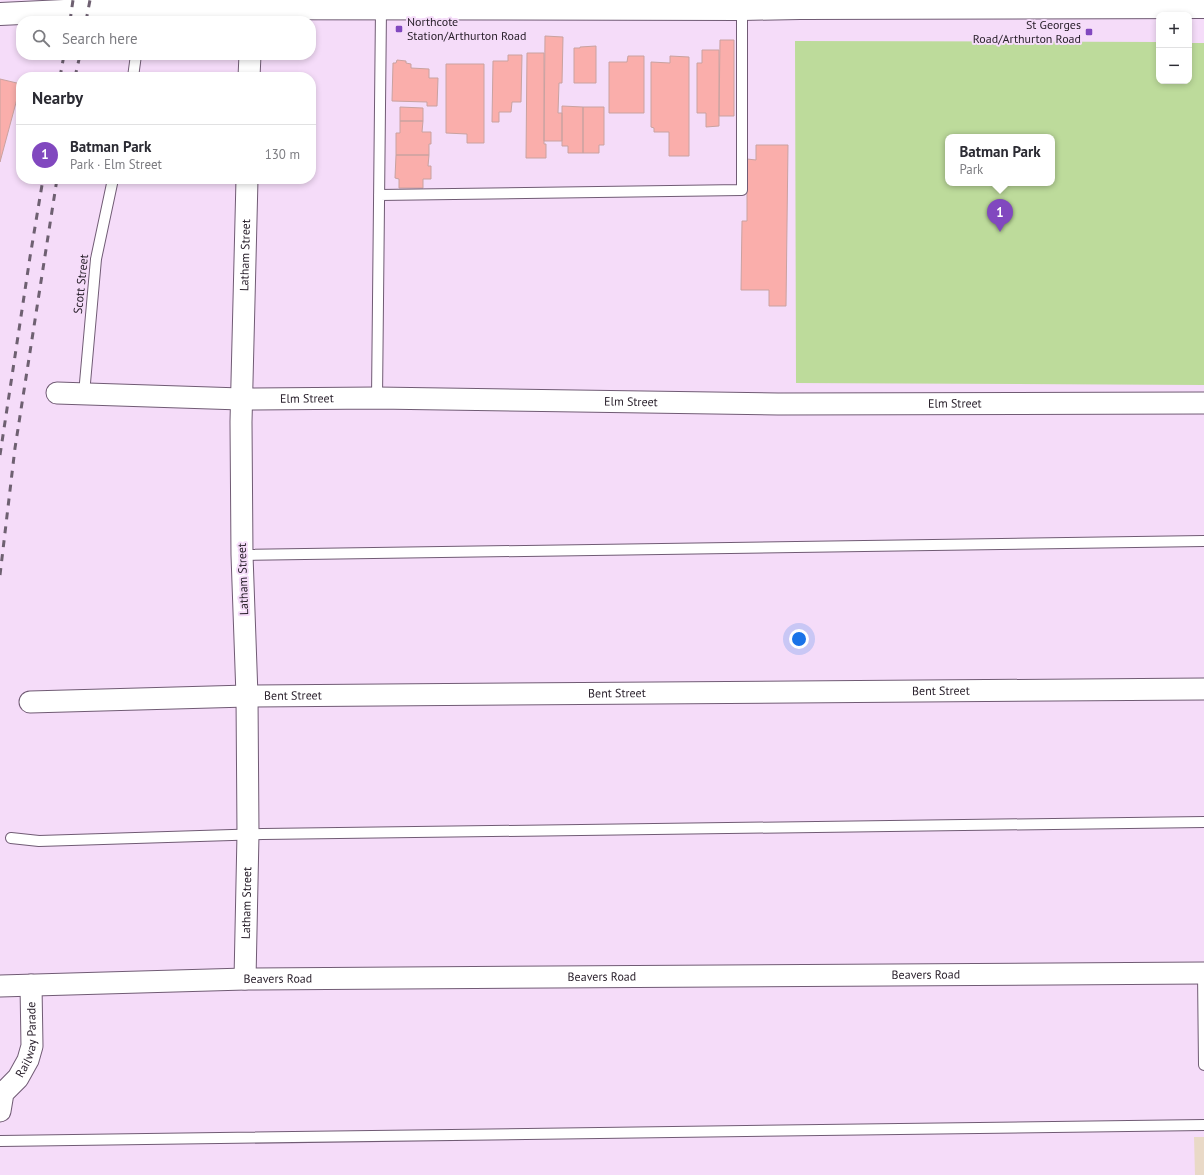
<!DOCTYPE html>
<html lang="en">
<head>
<meta charset="utf-8">
<style>
	body { margin:0; font-family:"PT Sans",sans-serif; background:#f7f7f7; color:#2b2b33 }
	.controls { position:absolute; right:12px; top:12px; display:grid; overflow:hidden; border-radius:8px; box-shadow:0 2px 6px #0003 }
	.controls button { width:36px; height:36px; display:grid; place-items:center; padding:0; border:0; border-bottom:1px solid #e1e1e2; background:#fff; color:#2b2b33; font:20px sans-serif }
	.you { position:absolute; left:799px; top:639px; width:14px; height:14px; margin:-10px; border:3px solid #fff; border-radius:50%; background:#1a73e8; box-shadow:0 0 0 6px #1a73e833 }
	.badge { display:grid; place-items:center; width:26px; height:26px; border-radius:50%; background:#8148bf; color:#fff; font-size:13px; font-weight:700 }
	.pin { position:absolute; translate:-50% -33px; filter:drop-shadow(0 1px 2px #0008) }
	.pin::after { content:''; position:absolute; top:21px; width:14px; height:12px; background:inherit; clip-path:polygon(0 0,100% 0,50% 100%) }
	.popup { position:absolute; left:945px; top:134px; width:110px; height:52px; box-sizing:border-box; display:grid; place-content:center; border-radius:8px; background:#fff; filter:drop-shadow(0 1px 3px #0005); font-size:13px; white-space:nowrap; color:#7c7c81 }
	.popup b { font-size:15px; color:#2b2b33 }
	.popup::after { content:''; position:absolute; left:50%; top:100%; margin-left:-8px; border:8px solid transparent; border-top-color:#fff }
	.list { margin:0; padding:0; list-style:none }
	h2 { display:flex; justify-content:space-between; align-items:center; height:52px; margin:0; padding:0 16px; font-size:17px }
	h2 small { font-size:13px; font-weight:400; color:#7c7c81 }
	.list li { display:grid; grid-template-columns:26px 1fr auto; gap:12px; align-items:center; box-sizing:border-box; height:60px; padding:0 16px; border-top:1px solid #e1e1e2 }
	.list b { display:block; font-size:15px; white-space:nowrap }
	.list p { margin:0; font-size:13px; white-space:nowrap; color:#7c7c81 }
	.list em { font-size:13px; font-style:normal; color:#7c7c81 }
	.icon { flex:none; width:22px; height:22px; fill:none; stroke:currentColor; stroke-width:2; stroke-linecap:round; stroke-linejoin:round }
	.map { position:relative; flex:none; width:1204px; height:1175px; overflow:hidden }
	.search { position:absolute; background:#fff; box-shadow:0 2px 6px #0003; left:16px; top:16px; width:300px; height:44px; display:flex; align-items:center; gap:10px; box-sizing:border-box; padding:0 14px; border-radius:16px; color:#7c7c81; font-size:15px }
	.panel { position:absolute; background:#fff; box-shadow:0 2px 6px #0003; left:16px; top:72px; width:300px; height:112px; border-radius:16px }
	.map>svg:first-child { display:block }
	.commercial { fill:#e9d9c7 }
	.green { fill:#bddb9b; fill-rule:evenodd }
	.building { fill:#faaeab; stroke:#c9a2a0 }
	.lines { fill:none; stroke-linecap:round; stroke-linejoin:round }
	.lane-casing { stroke:#705b74; stroke-width:12 }
	.street-casing { stroke:#705b74; stroke-width:23 }
	.secondary-casing { stroke:#705b74; stroke-width:24 }
	.lane { stroke:#fff; stroke-width:10 }
	.street { stroke:#fff; stroke-width:21 }
	.secondary { stroke:#fff; stroke-width:22 }
	.rail { stroke:#6e6071; stroke-width:3; stroke-dasharray:7 7; stroke-linecap:butt }
	.poi-dot { fill:#8148bf; stroke:#f5dcf9; stroke-width:1.5 }
	.labels { text-anchor:middle; stroke-width:4; stroke-linejoin:round; paint-order:stroke }
	.poi-label { font-size:12px; fill:#2a212c; stroke:#f5dcf9; text-anchor:start }
	.street-label { font-size:12px; fill:#2a212c; stroke:#f5dcf9 }
</style>
</head>
<body>
<div class="map">
<svg width="1204" height="1175" viewBox="0 0 1204 1175">
	<rect width="100%" height="100%" fill="#f5dcf9"/>
	<path class="commercial" d="M1194 1137H1204V1175H1195Z"/>
	<path class="green" d="M795 41 1159 42V81H1189V43H1204V385L796 383ZM948 137H1052V183H948Z"/>
	<path class="building" d="M545 36 563 37 562 83H559L558 113H562V141H544Z
		M720 40H734V116H719Z
		M596 46V83H574V48H580V47Z
		M702 50H719V126L706 127V113H697V63H702Z
		M527 53H544V144H546V158H526Z
		M508 55H522L521 102H512L511 112H499V122H492L493 61H508Z
		M628 56H644V113H609V62H627Z
		M670 56 689 57V156H669V132H654V128L651 127V62L670 63Z
		M397 60 406 61V63L411 64V68L429 69V78H438L437 106H427V102L392 101 393 63H396Z
		M446 64H484V143H467V134L446 133Z
		M0 79 21 84 0 162Z
		M562 106 583 107V153H568V146H562Z
		M400 107 423 108V121H400Z
		M583 107H604V145H599V153H583Z
		M400 121H423L422 132H431V144H429V155H396V133H400Z
		M756 145H788L786 306H769V290H741L742 221H747V159L756 160Z
		M396 155H429L428 166H431V179H423V188H399V179L395 178Z"/>
	<g class="lines">
		<g class="lane-casing">
			<path id="lane" d="M133 77 136 55
				M379 195 742 190V9
				M84 394 96 259 113 179
				M377 398 381 9
				M242 555 1204 541
				M11 838 39 841 263 834 1204 822
				M1203 973 1204 1065
				M0 1141 1204 1125"/>
		</g>
		<g class="street-casing">
			<g id="street">
				<path d="M249 77 250 55"/>
				<path id="s1" d="M57 393 241 399 377 398 778 404 1204 403"/>
				<path id="s2" d="M30 702 247 696 1204 689"/>
				<path id="s3" d="M245 979 248 834 247 696 242 555 241 422 247 179"/>
				<path id="s4" d="M0 986 245 979 1204 973"/>
				<path id="s5" d="M0 1111 3 1093 18 1078 28 1060 32 1046 31 985"/>
			</g>
		</g>
		<g class="secondary-casing">
			<path id="secondary" d="M0 14 128 8 742 9 800 8 1204 7"/>
		</g>
		<use href="#lane" class="lane"/>
		<use href="#street" class="street"/>
		<use href="#secondary" class="secondary"/>
		<path class="rail" d="M70 21 73 0
			M86 21 90 0
			M60 77 64 55
			M75 77 80 55
			M0 455 30 257 43 179
			M0 575 15 448 57 179"/>
	</g>
	<g class="poi-dot">
		<rect x="395" y="25" width="8" height="8" rx="2"/>
		<rect x="1085" y="28" width="8" height="8" rx="2"/>
	</g>
	<g class="labels">
		<g class="poi-label">
			<text x="407" y="26">Northcote<tspan x="407" dy="14">Station/Arthurton Road</tspan></text>
			<text x="1081" y="29" text-anchor="end">St Georges<tspan x="1081" dy="14">Road/Arthurton Road</tspan></text>
		</g>
		<g class="street-label">
			<text dy="4" stroke="none"><textPath href="#s3" startOffset="724">Latham Street</textPath></text>
			<text transform="translate(81 284) rotate(-84)" y="4">Scott Street</text>
			<text dy="4" stroke="none"><textPath href="#s1" startOffset="250">Elm Street</textPath></text>
			<text dy="4" stroke="none"><textPath href="#s1" startOffset="574">Elm Street</textPath></text>
			<text dy="4" stroke="none"><textPath href="#s1" startOffset="898">Elm Street</textPath></text>
			<text transform="translate(243 579) rotate(-92)" y="4">Latham Street</text>
			<text dy="4" stroke="none"><textPath href="#s2" startOffset="911">Bent Street</textPath></text>
			<text dy="4" stroke="none"><textPath href="#s2" startOffset="587">Bent Street</textPath></text>
			<text dy="4" stroke="none"><textPath href="#s2" startOffset="263">Bent Street</textPath></text>
			<text dy="4" stroke="none"><textPath href="#s3" startOffset="76">Latham Street</textPath></text>
			<text dy="4" stroke="none"><textPath href="#s4" startOffset="926">Beavers Road</textPath></text>
			<text dy="4" stroke="none"><textPath href="#s4" startOffset="602">Beavers Road</textPath></text>
			<text dy="4" stroke="none"><textPath href="#s4" startOffset="278">Beavers Road</textPath></text>
			<text dy="4" stroke="none"><textPath href="#s5" startOffset="80">Railway Parade</textPath></text>
		</g>
	</g>
</svg>
<div class="controls">
<button>+</button>
<button>−</button>
</div>
<div class="you"></div>
<div class="pin badge" style="left:1000px;top:232px">1</div>
<div class="popup"><b>Batman Park</b>Park</div>
<div class="search"><svg class="icon" aria-label="search" viewBox="0 0 24 24"><circle cx="10" cy="10" r="6"/><path d="M15 15l6 6"/></svg>Search here</div>
<section class="panel">
<h2>Nearby<small></small></h2>
<ul class="list">
<li><span class="badge">1</span><div><b>Batman Park</b><p>Park · Elm Street</p></div><em>130 m</em></li>
</ul>
</section>
</div>
</body>
</html>
